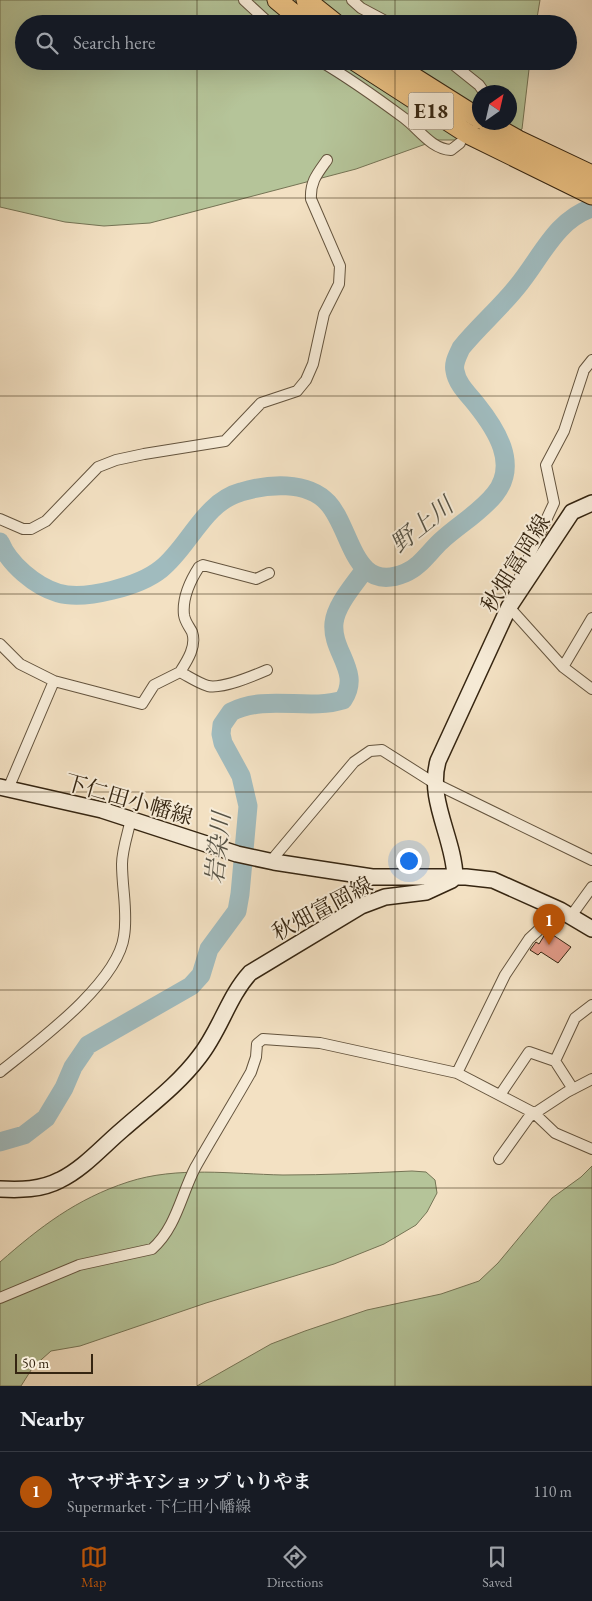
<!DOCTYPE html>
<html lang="en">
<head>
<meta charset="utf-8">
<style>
	body { margin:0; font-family:"EB Garamond","Noto Serif JP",serif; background:#20242c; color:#f1f3f6 }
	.compass { position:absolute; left:472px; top:85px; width:45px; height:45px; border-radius:50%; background:#171b24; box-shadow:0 5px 20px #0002; rotate:34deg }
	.scale { position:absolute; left:15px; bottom:12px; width:78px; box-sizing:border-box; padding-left:5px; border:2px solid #352511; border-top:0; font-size:14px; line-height:18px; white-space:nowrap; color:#352511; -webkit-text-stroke:4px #f7ecd8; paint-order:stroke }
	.you { position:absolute; left:408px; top:860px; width:18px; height:18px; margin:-12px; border:4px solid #fff; border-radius:50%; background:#1a73e8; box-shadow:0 0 0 8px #1a73e833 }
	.badge { display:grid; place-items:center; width:32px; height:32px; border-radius:50%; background:#b45309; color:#fff; font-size:16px; font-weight:700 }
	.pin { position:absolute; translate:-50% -41px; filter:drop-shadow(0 1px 2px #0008) }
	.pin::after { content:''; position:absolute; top:26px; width:18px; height:15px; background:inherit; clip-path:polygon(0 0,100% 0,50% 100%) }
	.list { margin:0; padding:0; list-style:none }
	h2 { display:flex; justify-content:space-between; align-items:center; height:65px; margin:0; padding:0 20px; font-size:21px }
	h2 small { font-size:16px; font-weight:400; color:#9ea1a6 }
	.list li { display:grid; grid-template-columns:32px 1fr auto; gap:15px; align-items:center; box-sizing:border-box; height:80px; padding:0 20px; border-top:1px solid #363941 }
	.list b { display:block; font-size:19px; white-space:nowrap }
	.list p { margin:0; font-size:16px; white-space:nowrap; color:#9ea1a6 }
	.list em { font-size:16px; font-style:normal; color:#9ea1a6 }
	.icon { flex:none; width:28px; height:28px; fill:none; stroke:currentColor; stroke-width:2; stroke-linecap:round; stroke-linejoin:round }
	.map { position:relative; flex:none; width:592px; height:1386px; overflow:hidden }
	.search { position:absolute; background:#171b24; box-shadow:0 5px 20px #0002; left:15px; right:15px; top:15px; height:55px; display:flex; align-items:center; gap:12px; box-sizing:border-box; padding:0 18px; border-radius:28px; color:#9ea1a6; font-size:19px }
	.sheet { height:145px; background:#171b24 }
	nav { display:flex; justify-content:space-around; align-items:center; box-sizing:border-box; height:70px; border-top:1px solid #363941; background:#171b24; font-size:14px; color:#9ea1a6 }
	nav a { display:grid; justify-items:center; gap:2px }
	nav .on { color:#b45309 }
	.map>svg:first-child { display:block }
	.green { fill:#b5c499; stroke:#757455; fill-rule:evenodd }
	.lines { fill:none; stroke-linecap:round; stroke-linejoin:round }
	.river { stroke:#a0bbbe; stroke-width:19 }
	.building { fill:#e39c8a; stroke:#352511 }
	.street-casing { stroke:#64543e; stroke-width:12 }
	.secondary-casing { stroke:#352511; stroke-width:18 }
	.highway-casing { stroke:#352511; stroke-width:21 }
	.street { stroke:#f7ecd8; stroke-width:10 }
	.secondary { stroke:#f7ecd8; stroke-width:15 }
	.highway { stroke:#eac082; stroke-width:19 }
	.grid { fill:none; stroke:#352511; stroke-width:1; stroke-opacity:0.55 }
	.labels { text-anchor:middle; stroke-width:4; stroke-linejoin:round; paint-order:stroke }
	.shield { fill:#f7ecd8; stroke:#6f614d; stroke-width:1 }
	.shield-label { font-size:21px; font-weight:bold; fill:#352511 }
	.street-label { font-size:22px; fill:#352511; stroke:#f7ecd8 }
	.water-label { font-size:24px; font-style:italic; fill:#555245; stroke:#f7ecd8 }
</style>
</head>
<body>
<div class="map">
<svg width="592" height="1386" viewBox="0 0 592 1386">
	<rect width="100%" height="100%" fill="#f3e1c3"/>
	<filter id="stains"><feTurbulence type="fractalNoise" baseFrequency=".004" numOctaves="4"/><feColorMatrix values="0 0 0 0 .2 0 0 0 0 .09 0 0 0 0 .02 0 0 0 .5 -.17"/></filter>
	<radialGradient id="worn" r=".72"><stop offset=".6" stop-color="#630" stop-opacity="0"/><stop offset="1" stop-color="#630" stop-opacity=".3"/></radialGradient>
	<path class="green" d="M0 0H540L536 24H24V61H530L522 129 499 145 461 140H437L356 169 150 223 104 226 65 222 0 207ZM480 92H510V122H480Z
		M592 1166V1386H197L271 1344 305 1331 367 1310 441 1294 479 1281 498 1263 552 1198 581 1177Z
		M412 1171 426 1172 435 1180 437 1193 427 1212 416 1225 384 1244 334 1264 206 1303 80 1346 51 1351 33 1367 21 1386H0V1262C40 1227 76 1199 128 1182 177 1166 231 1174 283 1175 326 1175 369 1173 412 1171Z"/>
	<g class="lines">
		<path class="river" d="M0 542C9 564 35 586 58 593 85 601 140 586 161 569 189 547 204 502 241 492 267 484 307 480 328 503 352 529 353 595 405 573 420 567 429 552 441 541 458 525 480 513 495 494 519 464 496 429 476 404 468 394 457 384 455 371 453 363 458 355 461 348 478 327 499 309 516 288 540 260 555 220 592 208
			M0 1142 24 1135 46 1118 64 1088 73 1067 88 1045 191 986 201 975 209 949 237 911 240 894 248 806 241 776 223 743 221 734 222 725 231 712C267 694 307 711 343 700 362 672 331 652 334 623 336 604 355 584 365 569"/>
	</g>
	<path class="building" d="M547 931 571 947 558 963 541 952 538 955 530 950 536 942 539 944Z"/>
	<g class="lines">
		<g class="street-casing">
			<path id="street" d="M244 0 270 24
				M352 0 361 8 391 24
				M320 61C349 78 377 98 404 118 419 129 431 149 451 150L460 143
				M449 61 479 85 484 92
				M0 519 23 529H31L46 521 98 467 116 460 144 454 225 441 261 403 297 391 306 380 313 364 324 314 339 284 340 266 311 199C310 182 317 174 327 160
				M514 589 554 503 546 465 564 431 584 370 592 360
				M509 603V607L563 667 592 689
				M0 644 20 664 54 681
				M563 667 592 618
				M180 672C187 661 197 646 192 632 189 626 185 622 184 615 182 598 190 581 199 567L203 565 256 579 269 573
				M8 789 54 681 142 704 154 685 180 672C188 676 198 683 208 686 223 689 253 676 267 670
				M274 862 275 856 354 762 370 751 382 750 434 783 592 860
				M571 916 592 887
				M555 1061 573 1089
				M0 1072C36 1043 118 983 124 936 128 912 122 889 122 864 122 850 128 833 131 819
				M457 1073 505 975 529 939 560 910
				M500 1095 529 1052 555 1061 575 1018 592 1005
				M499 1159 529 1117 567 1092 592 1079
				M0 1298 79 1265 152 1249C176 1228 181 1195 195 1168 213 1136 233 1104 251 1072L256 1057 257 1044 263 1039 320 1043 457 1073 534 1113 555 1133 592 1149"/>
		</g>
		<g class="secondary-casing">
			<path id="secondary" d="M0 787 102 810 237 854 274 862 372 877H466L493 880 560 910 592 929
				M455 877C454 838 427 800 438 761L509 607 572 512 592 503
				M0 1189C20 1190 41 1190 60 1180 83 1169 102 1147 122 1130 148 1107 178 1085 199 1057 220 1031 228 997 250 973L361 906 385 897 426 892 452 880"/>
		</g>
		<g class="highway-casing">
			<path id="highway" d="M277 0 306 24
				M306 0 336 24
				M355 61 468 134 592 195
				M388 61 480 119
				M486 122 518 140 592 175"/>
		</g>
		<use href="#street" class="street"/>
		<use href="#secondary" class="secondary"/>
		<use href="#highway" class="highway"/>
	</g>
	<path class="grid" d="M197 0V24M395 0V24M197 61V1386M395 61V1386M0 198H592M0 396H592M0 594H592M0 792H592M0 990H592M0 1188H592"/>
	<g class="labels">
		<rect class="shield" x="408.5" y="92.5" width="45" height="37" rx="4"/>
		<g class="shield-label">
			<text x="431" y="118">E18</text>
		</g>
		<g class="street-label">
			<text transform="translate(515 563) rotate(-58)" y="8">秋畑富岡線</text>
			<text transform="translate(129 799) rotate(16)" y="8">下仁田小幡線</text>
			<text transform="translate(322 908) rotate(-28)" y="8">秋畑富岡線</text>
		</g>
		<g class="water-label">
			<text transform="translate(422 525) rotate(-39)" y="8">野上川</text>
			<text transform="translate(218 848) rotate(-84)" y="8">岩染川</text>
		</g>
	</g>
	<rect width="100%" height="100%" filter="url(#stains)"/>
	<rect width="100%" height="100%" fill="url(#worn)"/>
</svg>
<svg class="compass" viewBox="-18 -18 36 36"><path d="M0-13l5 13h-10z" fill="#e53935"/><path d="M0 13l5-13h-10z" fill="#9ea1a6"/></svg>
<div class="scale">50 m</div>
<div class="you"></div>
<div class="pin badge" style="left:549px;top:945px">1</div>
<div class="search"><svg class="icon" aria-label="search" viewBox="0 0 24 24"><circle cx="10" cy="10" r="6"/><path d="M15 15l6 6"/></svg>Search here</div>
</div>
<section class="sheet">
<h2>Nearby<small></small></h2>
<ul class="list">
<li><span class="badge">1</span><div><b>ヤマザキYショップ いりやま</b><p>Supermarket · 下仁田小幡線</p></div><em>110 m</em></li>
</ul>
</section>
<nav>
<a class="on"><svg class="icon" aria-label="map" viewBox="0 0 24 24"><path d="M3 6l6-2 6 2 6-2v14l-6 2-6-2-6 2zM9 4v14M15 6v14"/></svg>Map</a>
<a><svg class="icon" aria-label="directions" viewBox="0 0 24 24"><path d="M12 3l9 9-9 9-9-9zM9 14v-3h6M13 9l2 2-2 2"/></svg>Directions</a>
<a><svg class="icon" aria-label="saved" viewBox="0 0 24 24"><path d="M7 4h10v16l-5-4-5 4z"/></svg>Saved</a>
</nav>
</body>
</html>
